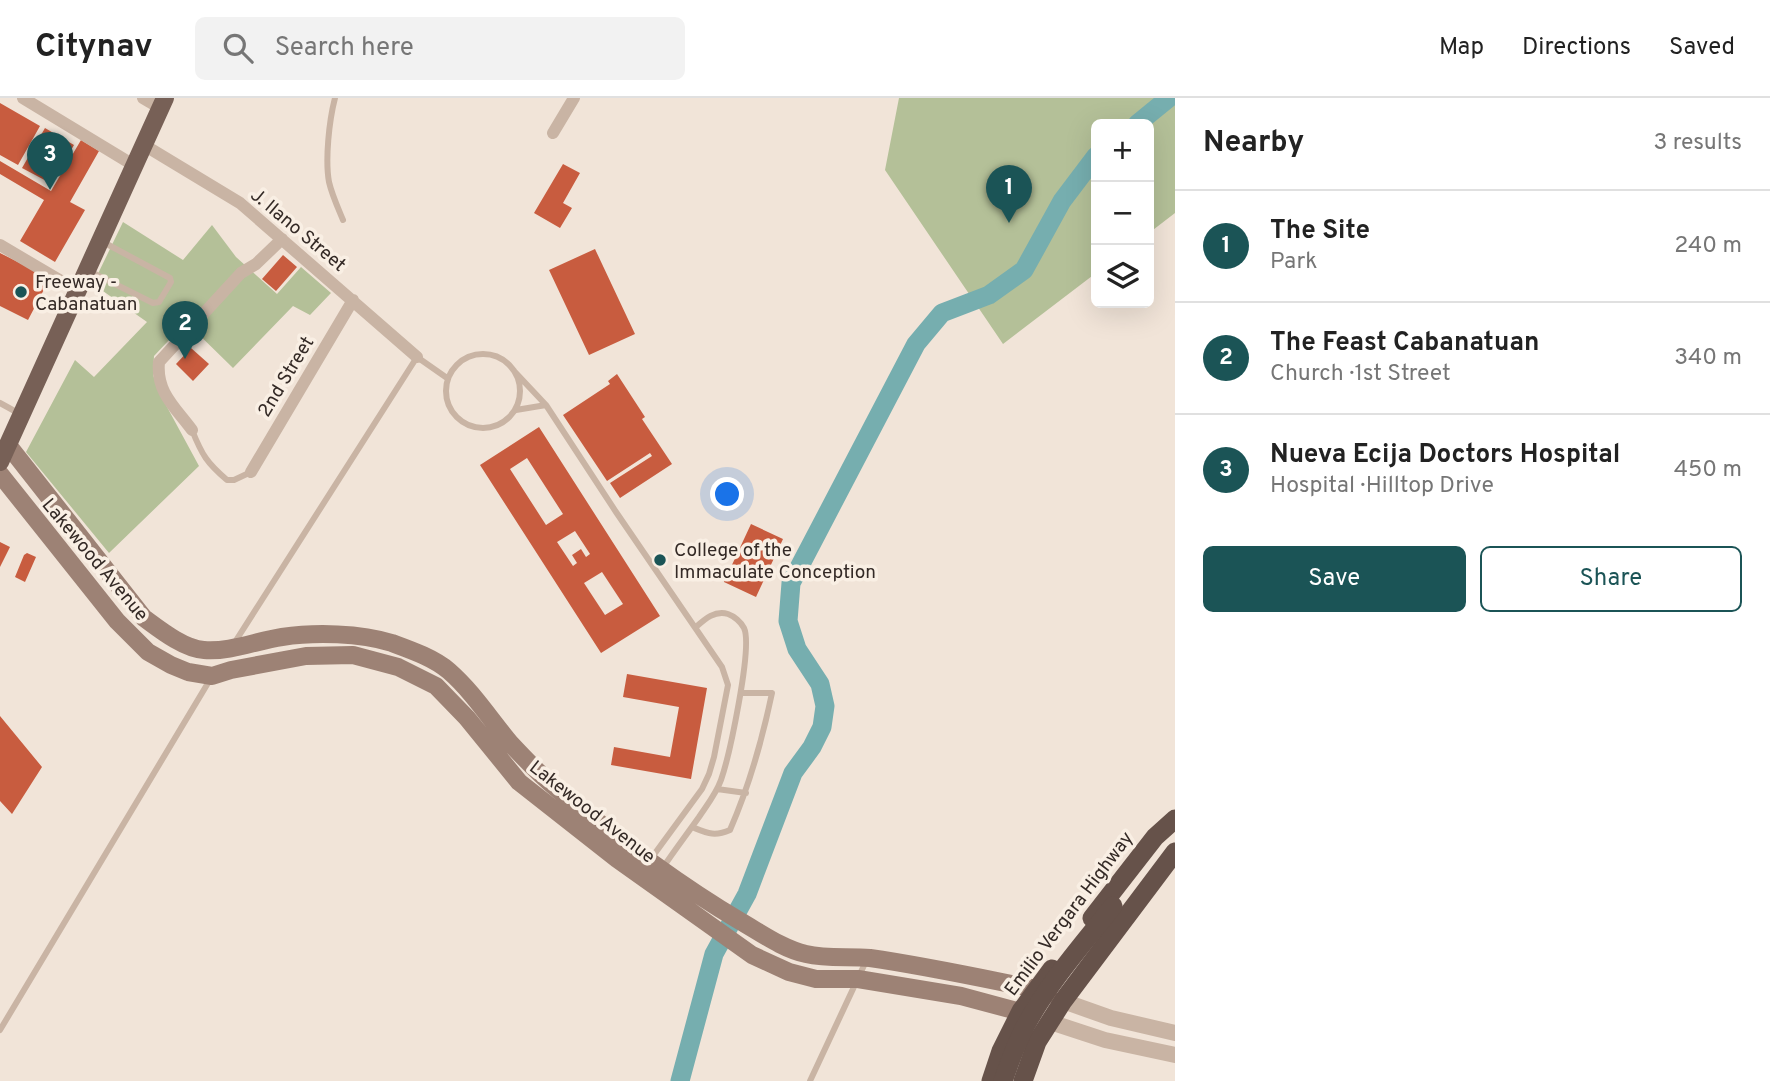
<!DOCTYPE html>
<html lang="en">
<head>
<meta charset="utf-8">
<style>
	body { margin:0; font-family:Overpass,sans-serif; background:#f2f2f2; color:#222 }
	.controls { position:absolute; right:21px; top:21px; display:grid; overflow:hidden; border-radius:10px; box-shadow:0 7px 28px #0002 }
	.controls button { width:63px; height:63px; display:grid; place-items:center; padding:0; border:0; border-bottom:2px solid #e0e0e0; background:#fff; color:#222; font:35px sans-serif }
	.you { position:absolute; left:728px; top:397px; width:24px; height:24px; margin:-18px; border:5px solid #fff; border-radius:50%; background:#1a73e8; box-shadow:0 0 0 10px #1a73e833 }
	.badge { display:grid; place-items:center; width:46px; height:46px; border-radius:50%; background:#1b5456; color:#fff; font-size:23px; font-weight:700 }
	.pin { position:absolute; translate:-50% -58px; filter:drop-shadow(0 2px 4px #0008) }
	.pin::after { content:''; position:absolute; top:37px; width:24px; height:21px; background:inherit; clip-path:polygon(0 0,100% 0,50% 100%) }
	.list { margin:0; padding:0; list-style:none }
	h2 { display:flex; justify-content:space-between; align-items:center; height:91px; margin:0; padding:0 28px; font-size:30px }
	h2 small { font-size:23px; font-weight:400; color:#767676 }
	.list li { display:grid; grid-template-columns:46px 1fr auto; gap:21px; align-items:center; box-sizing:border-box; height:112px; padding:0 28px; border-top:2px solid #e0e0e0 }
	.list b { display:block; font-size:26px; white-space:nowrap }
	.list p { margin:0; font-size:23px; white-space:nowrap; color:#767676 }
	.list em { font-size:23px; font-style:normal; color:#767676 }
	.actions { display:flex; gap:14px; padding:21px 28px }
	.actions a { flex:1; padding:16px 0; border:2px solid #1b5456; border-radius:10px; text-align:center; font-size:24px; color:#1b5456 }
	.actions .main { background:#1b5456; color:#fff }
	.icon { flex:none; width:38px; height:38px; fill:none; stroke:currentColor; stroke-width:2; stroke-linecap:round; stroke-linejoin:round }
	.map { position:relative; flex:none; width:1175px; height:983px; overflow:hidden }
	header { display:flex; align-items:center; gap:42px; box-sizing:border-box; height:98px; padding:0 35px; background:#fff; border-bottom:2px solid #e0e0e0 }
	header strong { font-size:33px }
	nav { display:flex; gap:38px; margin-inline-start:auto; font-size:24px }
	.search { width:490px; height:63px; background:#f2f2f2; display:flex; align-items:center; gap:18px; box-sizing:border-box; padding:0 24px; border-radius:10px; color:#767676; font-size:26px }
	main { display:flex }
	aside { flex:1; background:#fff }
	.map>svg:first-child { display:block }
	.green { fill:#b4c098 }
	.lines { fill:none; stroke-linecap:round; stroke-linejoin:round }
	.river { stroke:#76aeaf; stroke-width:19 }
	.building { fill:#c85c3f; fill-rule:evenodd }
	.service { stroke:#c9b4a4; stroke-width:6 }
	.minor { stroke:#c9b4a4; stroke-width:12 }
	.tertiary { stroke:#c9b4a4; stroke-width:16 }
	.secondary { stroke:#9d8275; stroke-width:18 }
	.primary { stroke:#776056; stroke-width:18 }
	.trunk { stroke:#66524a; stroke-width:19 }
	.trunk-bridge { stroke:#66524a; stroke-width:19 }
	.poi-dot { fill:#1b5456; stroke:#f9efe4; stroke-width:2.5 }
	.labels { text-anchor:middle; stroke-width:7; stroke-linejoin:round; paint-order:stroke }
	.street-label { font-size:19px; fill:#342a26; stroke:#f9efe4 }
	.poi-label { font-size:19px; fill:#342a26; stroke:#f9efe4; text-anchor:start }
</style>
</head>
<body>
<header>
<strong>Citynav</strong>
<div class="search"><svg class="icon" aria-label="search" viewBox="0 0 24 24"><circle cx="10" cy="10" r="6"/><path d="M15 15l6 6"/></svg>Search here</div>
<nav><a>Map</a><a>Directions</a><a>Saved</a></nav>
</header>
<main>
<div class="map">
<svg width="1175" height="983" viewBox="0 0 1175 983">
	<rect width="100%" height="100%" fill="#f1e4d8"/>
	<path class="green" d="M899 0H1175V115L1149 135V26H1096V175L1003 246 885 72Z
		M123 124 183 162 212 127 236 159 277 196 301 169 331 195 310 217 293 208 233 270 186 224 154 258 153 277 160 296 199 368 109 455 26 354 75 262 94 279 147 224 93 186Z"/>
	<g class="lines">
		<path class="river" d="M1137 26 1169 0
			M680 983 714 856 747 796 793 675 812 649 822 629 825 608 820 586 797 551 788 523 791 485 916 246 942 215 989 197 1024 172 1062 103 1096 58"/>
	</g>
	<path class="building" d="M0 5 40 28 18 67 0 57Z
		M45 30 74 47 52 86 22 70Z
		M81 42 99 53 70 104 85 112 55 164 20 143 44 102 0 76V63L51 93Z
		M563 66 580 75 563 105 572 110 560 130 534 115Z
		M595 151 635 236 589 257 549 172Z
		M0 155 50 180 28 222 0 208Z
		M283 157 297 169 276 193 262 181Z
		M191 250 209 266 193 283 176 266Z
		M617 276 645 319 642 321 672 366 620 400 610 385 652 358 650 355 607 383 563 317 610 286 608 283Z
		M539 329 660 518 601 555 480 367ZM527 360 563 416 546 427 510 371ZM575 433 590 456 586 459 581 451 572 457 577 465 573 468 557 444ZM602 474 623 506 605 517 584 485Z
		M751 426 783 441 756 499 724 484Z
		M0 444 10 449 0 469Z
		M27 455 36 459 25 484 15 479 24 457Z
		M627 576 707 590 691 681 611 667 614 649 670 659 679 609 623 599Z
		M0 618 42 669 12 716 0 703Z"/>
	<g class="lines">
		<path class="service" d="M335 0C329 23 325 62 329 84 332 97 338 110 343 122
			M89 173 153 205 159 204 171 184 170 180 103 144
			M446 293a37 37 0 1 1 74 0a37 37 0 1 1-74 0Z
			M515 274 546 307 616 414 722 569 728 587 714 659 709 676 702 691 650 762
			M0 305 20 316
			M516 312 546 307
			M192 332C202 357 207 365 227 382H234L251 374
			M235 544 417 259 447 280
			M717 691 746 695
			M692 729C707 735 714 739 730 732 750 686 762 643 772 595H741
			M662 771C674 753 687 736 699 719 707 707 716 696 721 682 729 659 753 549 744 530 741 524 734 518 728 516 715 512 705 521 696 529
			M0 932 211 580
			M810 983 867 861"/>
		<path class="minor" d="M23 0 135 68
			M143 0 160 10
			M553 35 574 0
			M144 47 240 105 417 259
			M0 147 78 193
			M192 332C175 309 156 294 159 264L241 175 256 166 282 141
			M251 374 353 202"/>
		<path class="tertiary" d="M1063 903 1111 920 1175 935
			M1050 924 1105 942 1175 957"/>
		<path class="secondary" d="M8 347 144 520C159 531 184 551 204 552 230 554 256 543 282 539 315 534 360 535 392 545 411 552 434 560 449 573 473 594 490 621 511 646 525 661 540 677 556 690 615 739 674 784 740 823 761 835 783 851 806 856 827 861 849 858 870 860 926 868 981 880 1036 891L1048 896
			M0 376 117 523 148 554 171 567 188 574 212 578 231 572 306 558 353 557 398 569 436 588 467 620 519 684 617 761 752 857 789 874 816 881H858L961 898 1032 917"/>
		<path class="primary" d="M0 364 165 0"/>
		<path class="trunk" d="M1092 820 1155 739 1175 721
			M991 983 1001 953 1021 913 1052 871
			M1023 983 1037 944 1063 903 1175 754"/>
		<path class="trunk-bridge" d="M1003 983C1010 964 1016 945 1026 927 1049 884 1083 846 1113 808"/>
	</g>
	<g class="poi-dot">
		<circle cx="21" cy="194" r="7"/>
		<circle cx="660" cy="462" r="7"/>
	</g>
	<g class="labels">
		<g class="street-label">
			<text transform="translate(299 131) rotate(40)" y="7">J. Ilano Street</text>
			<text transform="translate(285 278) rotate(-59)" y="7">2nd Street</text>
			<text transform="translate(96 461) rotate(50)" y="7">Lakewood Avenue</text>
			<text transform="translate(593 713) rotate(38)" y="7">Lakewood Avenue</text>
			<text transform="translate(1068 815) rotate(-53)" y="7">Emilio Vergara Highway</text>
		</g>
		<g class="poi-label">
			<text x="35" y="190">Freeway -<tspan x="35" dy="22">Cabanatuan</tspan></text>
			<text x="674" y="458">College of the<tspan x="674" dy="22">Immaculate Conception</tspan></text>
		</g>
	</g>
</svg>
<div class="controls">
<button>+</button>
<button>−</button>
<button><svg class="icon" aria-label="layers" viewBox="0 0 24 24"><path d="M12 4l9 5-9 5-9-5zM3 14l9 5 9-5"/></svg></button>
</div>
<div class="you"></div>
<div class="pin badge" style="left:1009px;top:125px">1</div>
<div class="pin badge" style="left:185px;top:261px">2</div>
<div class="pin badge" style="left:50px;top:92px">3</div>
</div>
<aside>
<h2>Nearby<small>3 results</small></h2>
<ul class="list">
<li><span class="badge">1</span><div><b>The Site</b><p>Park</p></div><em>240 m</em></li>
<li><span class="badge">2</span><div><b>The Feast Cabanatuan</b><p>Church · 1st Street</p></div><em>340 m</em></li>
<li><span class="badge">3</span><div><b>Nueva Ecija Doctors Hospital</b><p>Hospital · Hilltop Drive</p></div><em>450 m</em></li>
</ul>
<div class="actions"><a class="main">Save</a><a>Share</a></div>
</aside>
</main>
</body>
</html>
